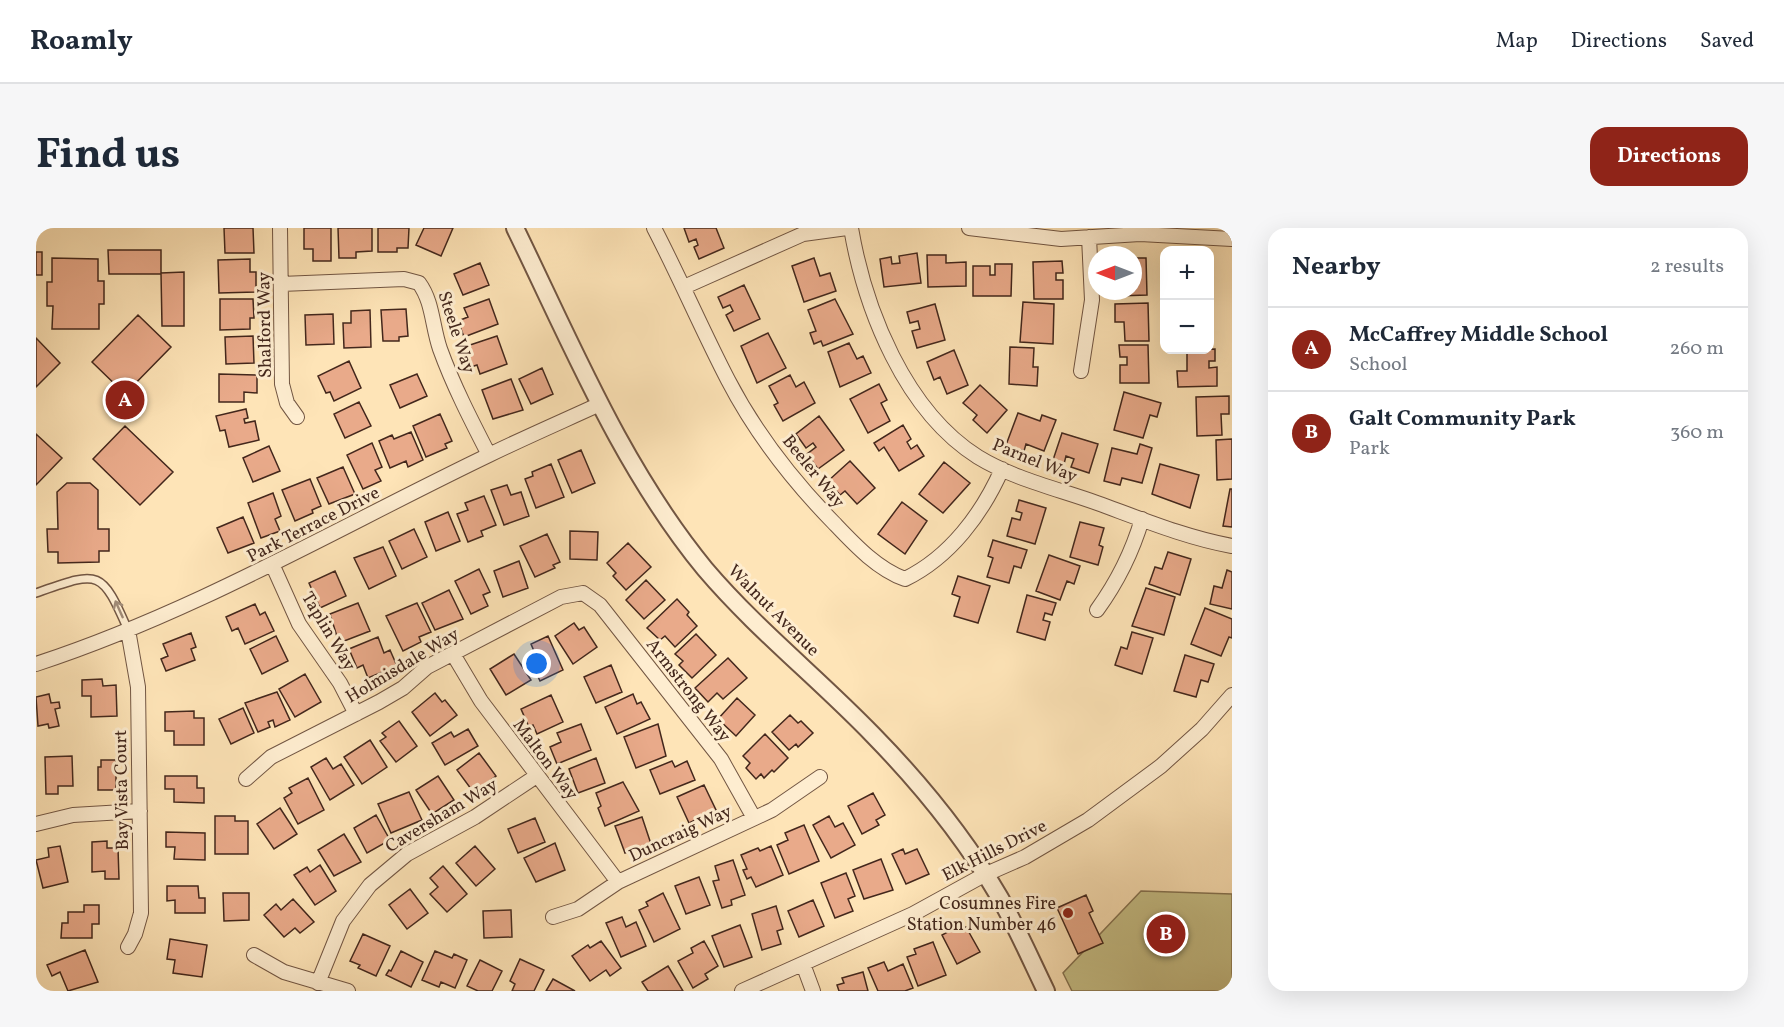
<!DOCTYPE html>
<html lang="en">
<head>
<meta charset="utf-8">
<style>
	body { margin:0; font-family:Vollkorn,serif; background:#f6f6f7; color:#1f2937 }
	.controls { position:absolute; right:18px; top:18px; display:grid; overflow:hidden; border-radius:12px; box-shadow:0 6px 24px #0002 }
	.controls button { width:54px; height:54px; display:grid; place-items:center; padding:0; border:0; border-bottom:2px solid #e0e1e3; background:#fff; color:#1f2937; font:30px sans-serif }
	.compass { position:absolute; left:1052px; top:18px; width:54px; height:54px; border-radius:50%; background:#fff; box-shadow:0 6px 24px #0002; rotate:270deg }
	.you { position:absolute; left:501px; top:436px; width:21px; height:21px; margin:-15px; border:4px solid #fff; border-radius:50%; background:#1a73e8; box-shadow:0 0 0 9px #1a73e833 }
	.badge { display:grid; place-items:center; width:39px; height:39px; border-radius:50%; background:#8f2418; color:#fff; font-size:20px; font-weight:700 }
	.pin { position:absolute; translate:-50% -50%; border:3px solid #fff; box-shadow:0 2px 6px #0006 }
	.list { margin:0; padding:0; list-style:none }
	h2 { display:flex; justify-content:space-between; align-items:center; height:78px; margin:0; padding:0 24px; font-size:26px }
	h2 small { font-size:20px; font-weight:400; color:#747a83 }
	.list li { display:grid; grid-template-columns:39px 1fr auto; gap:18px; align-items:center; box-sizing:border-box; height:84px; padding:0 24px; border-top:2px solid #e0e1e3 }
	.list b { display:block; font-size:22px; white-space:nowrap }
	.list p { margin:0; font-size:20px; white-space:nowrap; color:#747a83 }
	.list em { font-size:20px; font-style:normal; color:#747a83 }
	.map { position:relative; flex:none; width:1196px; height:763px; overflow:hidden; border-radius:18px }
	header { display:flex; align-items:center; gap:36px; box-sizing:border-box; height:84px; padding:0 30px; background:#fff; border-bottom:2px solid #e0e1e3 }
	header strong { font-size:28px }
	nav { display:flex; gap:33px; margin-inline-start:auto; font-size:21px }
	.intro { display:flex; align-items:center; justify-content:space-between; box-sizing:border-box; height:144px; padding:0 36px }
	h1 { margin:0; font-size:42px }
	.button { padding:15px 27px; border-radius:18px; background:#8f2418; color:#fff; font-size:21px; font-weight:700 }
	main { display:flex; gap:36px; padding:0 36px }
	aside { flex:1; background:#fff; border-radius:18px; box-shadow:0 6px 24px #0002 }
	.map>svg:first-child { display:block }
	.green { fill:#c8c289; stroke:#867452; stroke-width:1.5 }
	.building { fill:#e9aa8a; stroke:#43271c; stroke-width:1.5 }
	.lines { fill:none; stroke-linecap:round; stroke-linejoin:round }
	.service-casing { stroke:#725643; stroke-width:10 }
	.minor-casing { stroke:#725643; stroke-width:16 }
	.tertiary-casing { stroke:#725643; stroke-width:20 }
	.service { stroke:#feedd0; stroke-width:7 }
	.minor { stroke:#feedd0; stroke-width:14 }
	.tertiary { stroke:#feedd0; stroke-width:16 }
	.oneway { stroke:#a08a76 }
	.poi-dot { fill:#8f2418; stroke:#feedd0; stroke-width:2 }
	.labels { text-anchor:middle; stroke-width:6; stroke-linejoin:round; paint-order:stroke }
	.street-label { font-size:18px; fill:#43271c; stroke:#feedd0 }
	.poi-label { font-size:18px; fill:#43271c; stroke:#feedd0; text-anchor:end }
</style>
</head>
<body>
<header>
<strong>Roamly</strong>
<nav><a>Map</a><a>Directions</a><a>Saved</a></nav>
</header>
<div class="intro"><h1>Find us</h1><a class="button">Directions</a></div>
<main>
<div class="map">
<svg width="1196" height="763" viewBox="0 0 1196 763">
	<rect width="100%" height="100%" fill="#fee4b7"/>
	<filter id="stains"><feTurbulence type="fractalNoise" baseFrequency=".00333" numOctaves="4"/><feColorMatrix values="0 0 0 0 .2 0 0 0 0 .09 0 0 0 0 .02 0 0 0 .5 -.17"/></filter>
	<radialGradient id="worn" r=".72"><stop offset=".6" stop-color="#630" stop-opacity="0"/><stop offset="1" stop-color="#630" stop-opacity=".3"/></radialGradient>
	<path class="green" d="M1105 663 1196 666V763H1036L1027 745Z"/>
	<path class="building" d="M188 0H217L218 25H189Z
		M268 0H295V33H277V21H268Z
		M302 0H336V23L320 24V30H303Z
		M342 0H373L372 20H361V24H342Z
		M388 0H417L405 28 380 17Z
		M648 0H680L688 20 663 31 658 19 662 17 660 11 653 14Z
		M72 22H125V46H73Z
		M0 24H6V47H0Z
		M881 25 885 55 848 59 844 31 855 29 856 36 864 35 863 28Z
		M891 27H910V35L930 34V58L892 59Z
		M16 30 62 31V53H68V76H63V101H16L17 78H11V54H16Z
		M778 30 784 48 794 45 800 63 768 74 756 38Z
		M1097 30H1110L1111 67 1081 68V63H1097Z
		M214 31V44H220V64L183 65 182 32Z
		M1026 33 1027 45H1020V52H1027V71H998L997 34Z
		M444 35 453 57 427 67 418 46Z
		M959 36H976L975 68H937V38H954V47H959Z
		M148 44V98H126L125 45Z
		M708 57 724 91 698 103 690 87 697 83 694 77 687 80 682 69Z
		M184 71H217L218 90H214V101L184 102Z
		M453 71 462 96 428 109 422 93 432 89 428 80Z
		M799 71 817 106 787 118 785 113 778 116 774 105 780 103 772 82Z
		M987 74 1018 76 1017 116 984 114Z
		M1112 75 1113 113H1089L1088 94H1079V76Z
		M899 76 909 112 881 120 876 103 884 101 882 93 874 95 871 84Z
		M370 81 372 108 363 109V113H347L345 82Z
		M334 82 335 119 308 120 307 95H315V83Z
		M297 86 298 116 270 117 269 87Z
		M102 87 135 119 89 166 56 134Z
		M732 105 750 140 721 155 705 118Z
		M217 108 218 135 190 136 189 109Z
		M461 108 471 136 444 146 441 137 435 139 428 119Z
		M0 110 24 135 0 159Z
		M813 115 821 131 827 128 835 145 804 159 792 124Z
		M1083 117H1112L1113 155H1084V137H1091V129H1084Z
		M974 119 998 120 997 139H1002L1001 158 973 156Z
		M1179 121V133H1173V140L1181 139V158L1142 159 1141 143H1151V122Z
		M918 122 932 157 911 166 904 149 898 152 891 134Z
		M313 133 325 160 298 173 294 164 290 165 282 148Z
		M506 140 517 166 495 176 483 151Z
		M183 146 221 147V165L208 164V174H183Z
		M381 146 391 168 364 180 354 157Z
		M754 147 760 159 768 154 779 175 747 193 738 177 742 175 733 158Z
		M475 151 487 182 457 191 446 162Z
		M843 156 851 172 845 175 854 193 832 205 814 171Z
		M944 157 971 182 951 205 937 192 941 187 927 175Z
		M1088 164 1125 175 1121 189 1114 187 1107 210 1078 202Z
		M1193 168V186H1185L1186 207 1161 208 1160 169Z
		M323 174 335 198 309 210 298 186Z
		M210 181 212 190 208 191 209 195 219 193 223 212 193 219 189 202 184 203 180 188Z
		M982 185 1004 193 1006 187 1020 192 1008 223 990 216 988 223 970 217Z
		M404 186 416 213 409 216 411 220 390 229 377 198Z
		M783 188 808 222 782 241 771 226 780 219 777 215 770 220 760 206Z
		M867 197 875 211 871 214 875 221 881 217 888 228 863 243 848 219 843 223 838 215Z
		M89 198 137 244 104 277 57 231Z
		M375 204 387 232 372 239 370 233 354 240 343 213 356 207 358 211Z
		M1026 205 1062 216 1053 245 1035 239 1038 231 1030 228 1028 236 1017 232Z
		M0 206 26 230 0 257Z
		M1196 211V251L1181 252 1180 212Z
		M336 215 346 239 339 242 345 253 327 261 311 227Z
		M1104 216 1116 220 1106 255 1086 250 1084 257 1068 253 1076 220 1101 226Z
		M233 218 244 243 217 254 207 230Z
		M545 222 559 255 536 265 522 232Z
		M814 233 839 260 821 276 809 263 804 267 792 253Z
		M908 234 934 255 907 285 883 266Z
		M515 236 528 269 500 280 489 251 497 248 496 244Z
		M1124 236 1163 247 1154 280 1116 266Z
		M307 239 319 266 293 276 281 250Z
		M274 251 285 278 276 282 277 285 259 293 246 262Z
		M31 255H54L62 262V301H73V323H63V334L22 335V324H12L11 301H22L21 264Z
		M471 257 475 267 485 264 493 288 468 297 455 262Z
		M1194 261H1196V299L1187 298Z
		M237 265 245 288 239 291 244 303 225 310 212 275Z
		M448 268 460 297 445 303 447 308 432 314 421 286 432 282 429 275Z
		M983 272 1010 280 999 316 971 308 976 290 984 292 986 285 980 283Z
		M866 274 891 293 869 326 842 306Z
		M412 284 424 313 400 323 389 294Z
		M207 289 218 315 192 325 181 300Z
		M1044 294 1068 300 1063 317 1067 319 1062 337 1034 329Z
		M378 301 391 329 366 341 353 313Z
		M534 303 562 304 561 332 534 331Z
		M511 306 524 334 517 337 519 340 499 349 484 318Z
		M957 312 991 322 985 340 978 338 973 355 951 349 957 330 952 328Z
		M592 315 615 339 590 362 577 348 580 345 571 335Z
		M347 319 360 348 333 361 318 330Z
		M1132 324 1155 331 1144 367 1113 356 1119 339 1126 341Z
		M1013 327 1044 338 1038 356 1031 353 1024 372 1000 363Z
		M483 333 492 360 467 369 458 343Z
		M443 341 454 364 447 367 452 378 435 386 419 353Z
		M1191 342 1196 344V381L1174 376 1178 358 1186 360Z
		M299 343 310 368 284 380 273 355Z
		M922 348 954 358 942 395 918 388 924 369 916 366Z
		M610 352 629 372 608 391 590 372Z
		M1110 360 1139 369 1128 407 1096 398Z
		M413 362 427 391 399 402 386 375Z
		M991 367 1020 375 1016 387 1009 385 1007 392 1014 394 1009 412 981 404Z
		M641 371 653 384 651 387 661 398 639 419 629 408 624 412 611 400Z
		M322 375 334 403 303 415 294 386Z
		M381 375 395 404 383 409 385 414 367 423 350 388Z
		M219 376 224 387 229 384 238 403 209 416 202 400 196 403 190 389Z
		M1169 380 1196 391V410L1193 409 1185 428 1155 416Z
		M538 395 543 402 548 399 561 419 537 436 519 408Z
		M1096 404 1117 410 1106 446 1079 437 1085 419 1091 421Z
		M155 405 160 419 155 421 159 432 130 443 125 431 132 428 127 416Z
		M660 406 680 427 656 450 643 437 647 433 639 426Z
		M240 408 252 433 226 446 214 421Z
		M512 408 527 442 504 453 494 431 500 428 495 416Z
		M342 409 348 425 354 422 361 438 332 450 327 437 321 440 313 421Z
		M478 426 495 452 470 467 454 441Z
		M1149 427 1178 436 1172 454 1165 452 1160 469 1138 463Z
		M692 430 711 450 687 471 681 465 672 474 659 460Z
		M575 437 586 464 560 475 548 449Z
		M269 446 285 474 259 489 243 461Z
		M66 451 67 458 80 457 81 488 55 489V468H46V452Z
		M241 464 254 492 239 499 237 492 232 494 234 499 222 504 209 475Z
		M399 465 406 474 409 472 421 487 394 508 376 484Z
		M13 466 15 475 23 474 24 480 19 481 23 498 13 500 12 496 2 498 0 469Z
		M597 466 601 476 605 474 614 491 581 506 569 479Z
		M515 467 527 494 501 506 497 497 493 499 485 481Z
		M701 470 719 487 700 508 682 491Z
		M207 480 218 505 195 516 183 491Z
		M158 483V490H168V517H138V503H129V484Z
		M754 487 762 495 765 493 777 505 762 519 760 516 753 522 736 504Z
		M363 493 381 518 360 534 344 513 350 509 346 505Z
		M545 496 555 522 521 536 514 519 525 514 521 505Z
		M622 496 630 528 600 540 588 509Z
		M432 501 442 518 409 537 396 515 415 504 418 509Z
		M729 506 752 530 738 544 736 542 728 550 725 546 720 551 710 540 714 535 707 528Z
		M334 512 351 539 326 556 308 529Z
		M443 525 460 548 438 565 421 542Z
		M36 528 37 558H22V566H10L9 529Z
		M290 530 297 541 305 536 318 557 294 572 275 539Z
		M560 530 569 555 542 565 533 541Z
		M65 532H80V562H62V539H65Z
		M636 533 639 539 651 533 659 552 624 566 614 542Z
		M129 548H161V560H168V575L138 574V561H129Z
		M402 548 418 572 396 586 380 562Z
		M272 550 288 582 262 596 248 570 256 565 253 560Z
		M587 554 603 583 569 598 562 580 565 578 560 565Z
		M668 557 680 582 653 595 641 569Z
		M373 564 386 592 355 605 342 576Z
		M837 565 849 587 840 592 843 597 826 606 812 578Z
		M244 580 261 606 238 621 221 596Z
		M340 587 354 612 331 625 318 600Z
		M179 588H199V593H212V626H179Z
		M793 588 799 599 807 595 819 617 795 630 777 597Z
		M606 589 615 616 589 625 579 598Z
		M499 590 509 614 482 625 472 601Z
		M768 597 783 633 753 646 741 617 752 612 749 605Z
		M130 604 169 605V632L138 631 139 619H130Z
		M308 606 325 634 298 648 282 622Z
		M71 613V620H82L83 651H69V643L56 644V614Z
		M519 615 529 642 500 654 488 630Z
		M24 618 32 654 7 660 0 632 13 629 12 620Z
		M439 618 459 641 440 658 420 635Z
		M735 618 747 647 720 659 715 649 711 651 707 642 711 641 705 627 722 620 724 623Z
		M867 621 869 626 881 621 893 646 870 656 856 626Z
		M845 631 857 662 828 671 817 642Z
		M697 632 709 667 695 672 696 677 686 680 677 653 683 652 679 638Z
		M284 637 300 663 279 677 258 647 271 639 274 644Z
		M407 638 431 666 411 684 394 666 402 659 394 650Z
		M810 645 819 668 812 671 817 683 799 690 785 655Z
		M663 649 674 677 650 686 639 658Z
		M131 658H162L163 670H169V685H139V672L131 673Z
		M374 661 392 685 371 701 353 677Z
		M187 665H213V692L188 693Z
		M627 665 644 701 618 714 603 682 612 678 610 674Z
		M1050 667 1057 683 1053 685 1067 715 1042 726 1021 680Z
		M257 671 278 694 264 705 259 700 248 709 228 687 240 676 245 682Z
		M777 672 788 698 763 709 752 683Z
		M48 677H63V696H56V710H25L26 695H32V684H48Z
		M740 678 747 701 741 703 745 716 726 722 716 686Z
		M475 682 476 709 448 710 447 683Z
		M586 689 590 699 600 694 610 718 585 729 570 695Z
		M704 697 716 729 688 739 676 708Z
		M930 699 944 724 921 736 906 707 919 700 921 704Z
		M327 706 354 718 340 748 322 740 324 737 314 733Z
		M134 711 171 717 166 749 137 745 139 732 131 731Z
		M565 713 585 740 574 748 570 742 554 753 536 728 552 717 554 720Z
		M668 713 682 738 669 746 672 751 657 760 642 733 657 725 655 720Z
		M897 714 910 747 882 758 871 729 880 726 878 721Z
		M49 722 62 754 32 763 24 744 16 748 11 737Z
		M365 723 387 734 375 759 350 747 353 742 355 743Z
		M399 723 416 730 418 726 431 732 419 760 405 754 403 759 386 752Z
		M484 731 508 742 498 763H476L479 756 474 753Z
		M444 732 466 743 456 763H442L431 758Z
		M848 734 852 743 867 736 877 760 869 763H842L832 740Z
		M632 738 647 763H612L606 754Z
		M827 744 832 763H803L801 757 808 755 806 750Z
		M517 751 539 763H510Z"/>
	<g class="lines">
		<g class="service-casing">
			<path id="service" d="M0 365C63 343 65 340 92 402"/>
		</g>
		<g class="minor-casing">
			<path id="minor" d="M244 0 246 156 251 175 261 189
				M618 0C644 50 666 102 692 152 719 204 757 253 798 295 818 316 841 341 869 351 914 329 946 286 966 241
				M815 0C829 82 869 183 942 229 978 251 1022 261 1061 275 1105 291 1151 310 1196 318
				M933 0 1025 11 1104 6 1196 11
				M245 56 368 51 383 55C397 74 396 98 404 121 417 157 435 192 453 227
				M648 59 767 6 811 0
				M1045 143 1056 72 1053 9
				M237 338 263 396 304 455 320 486
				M1061 382C1082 353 1096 325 1106 291
				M92 402 102 459 105 685 99 706 92 719
				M417 426 445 473 582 654
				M0 436C159 384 303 299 453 227 490 209 527 193 564 176
				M210 551 235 529 343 474 367 460 391 439 525 369 547 365 564 377 685 531 718 590
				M0 596 37 587 104 583
				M517 689 542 681 582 654 736 582 784 549
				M218 727 248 744 312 763
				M767 736 777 763
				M282 755 307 693 334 657 371 626 439 589 499 549
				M706 763 877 686 948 647 989 629 1052 592 1125 538 1166 501 1196 467"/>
		</g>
		<g class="tertiary-casing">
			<path id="tertiary" d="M479 0C536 117 586 240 669 341 720 401 782 450 837 507 884 555 930 612 964 670 981 700 995 732 1010 763"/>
		</g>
		<use href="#service" class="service"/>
		<use href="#minor" class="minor"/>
		<use href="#tertiary" class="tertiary"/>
	</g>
	<defs><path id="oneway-shaft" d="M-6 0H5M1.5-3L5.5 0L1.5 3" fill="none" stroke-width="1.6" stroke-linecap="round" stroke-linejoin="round" transform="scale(1.5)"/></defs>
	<use class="oneway" href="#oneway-shaft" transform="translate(83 381) rotate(-114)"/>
	<circle class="poi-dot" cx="1032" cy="685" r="6"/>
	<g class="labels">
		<g class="street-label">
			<text transform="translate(228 97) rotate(-91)" y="6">Shalford Way</text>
			<text transform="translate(421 104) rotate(72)" y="6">Steele Way</text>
			<text transform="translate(999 232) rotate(22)" y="6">Parnel Way</text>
			<text transform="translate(778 243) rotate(51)" y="6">Beeler Way</text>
			<text transform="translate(277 296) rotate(-27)" y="6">Park Terrace Drive</text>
			<text transform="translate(738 382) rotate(45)" y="6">Walnut Avenue</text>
			<text transform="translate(293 403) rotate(59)" y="6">Taplin Way</text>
			<text transform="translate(366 437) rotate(-31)" y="6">Holmisdale Way</text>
			<text transform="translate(653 462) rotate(52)" y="6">Armstrong Way</text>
			<text transform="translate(510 531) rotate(53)" y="6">Malton Way</text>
			<text transform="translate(85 562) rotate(-91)" y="6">Bay Vista Court</text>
			<text transform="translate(405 587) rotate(-31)" y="6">Caversham Way</text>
			<text transform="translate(644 605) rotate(-25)" y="6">Duncraig Way</text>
			<text transform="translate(958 622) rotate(-27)" y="6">Elk Hills Drive</text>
		</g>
		<g class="poi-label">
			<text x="1020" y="681">Cosumnes Fire<tspan x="1020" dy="21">Station Number 46</tspan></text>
		</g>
	</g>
	<rect width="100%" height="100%" filter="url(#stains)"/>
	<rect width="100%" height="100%" fill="url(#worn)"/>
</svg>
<div class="controls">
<button>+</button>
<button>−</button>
</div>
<svg class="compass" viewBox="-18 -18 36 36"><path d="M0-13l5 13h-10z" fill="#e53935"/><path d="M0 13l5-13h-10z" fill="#747a83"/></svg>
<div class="you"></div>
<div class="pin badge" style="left:89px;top:172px">A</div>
<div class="pin badge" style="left:1130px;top:706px">B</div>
</div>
<aside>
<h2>Nearby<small>2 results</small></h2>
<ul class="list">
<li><span class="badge">A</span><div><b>McCaffrey Middle School</b><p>School</p></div><em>260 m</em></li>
<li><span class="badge">B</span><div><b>Galt Community Park</b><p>Park</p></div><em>360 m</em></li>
</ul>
</aside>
</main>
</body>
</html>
